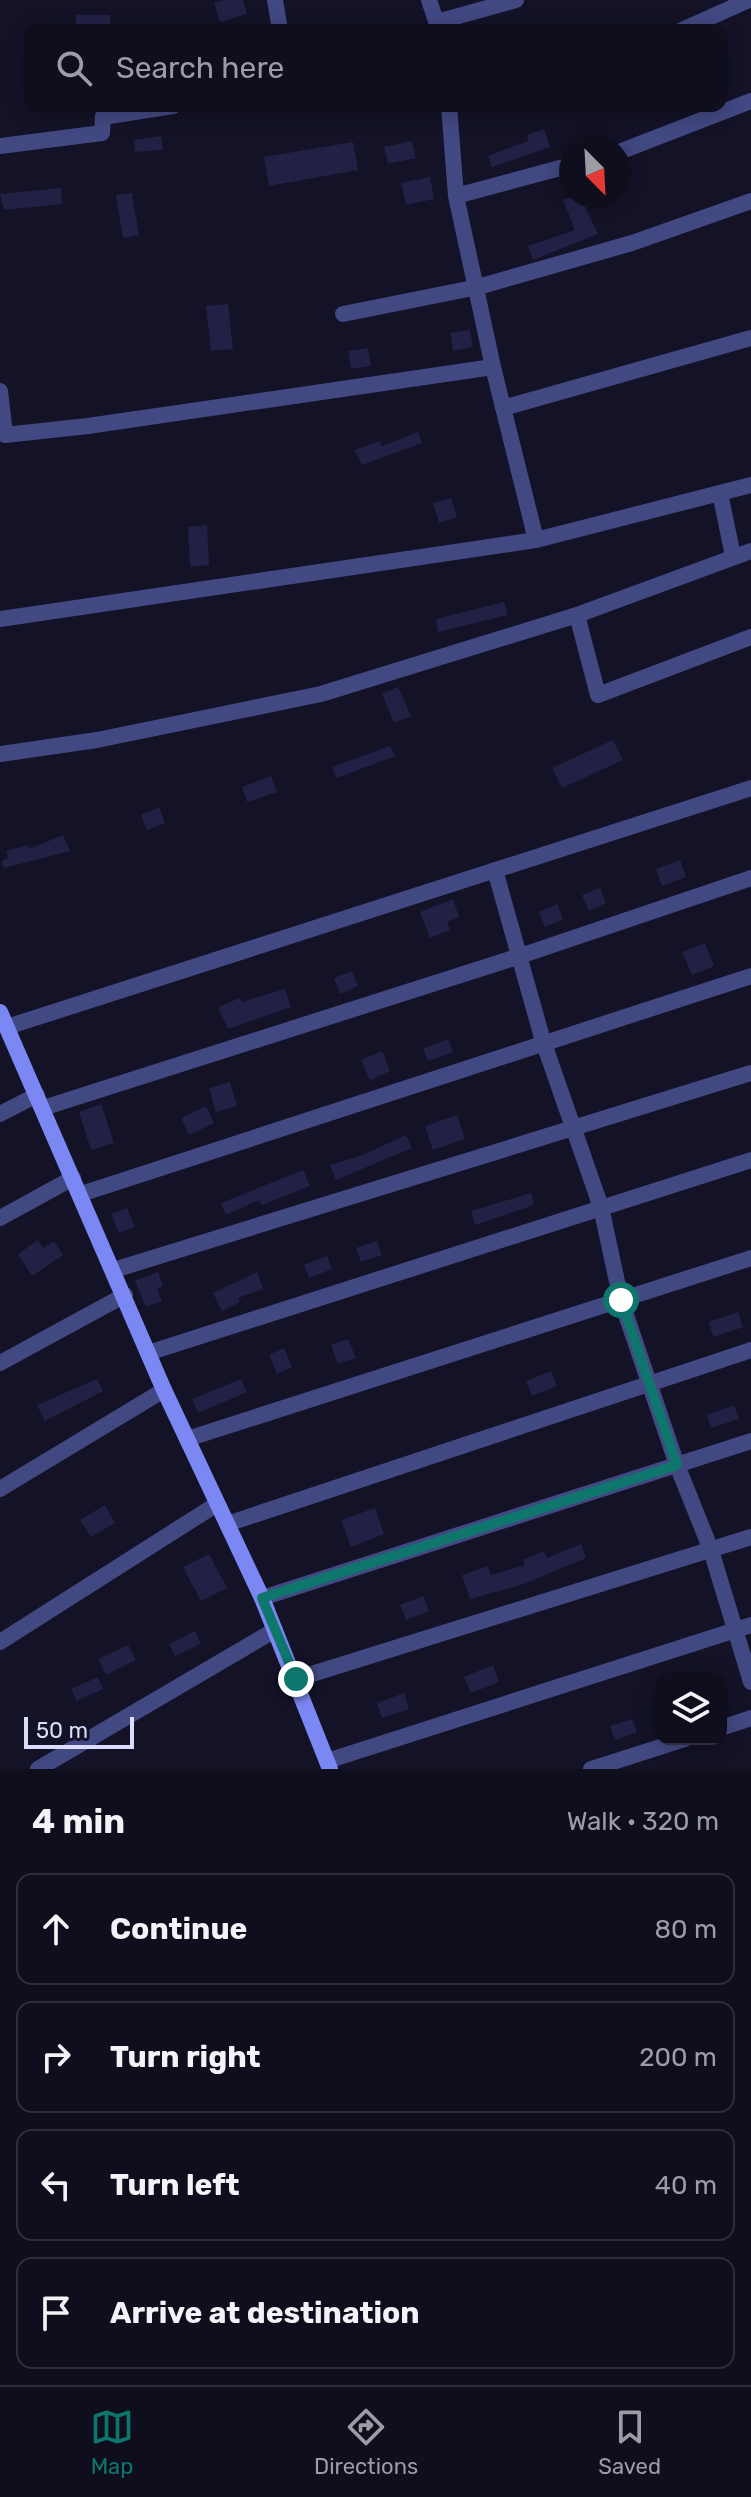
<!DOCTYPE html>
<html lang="en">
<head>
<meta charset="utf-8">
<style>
	body { margin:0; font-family:Rubik,sans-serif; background:#1c1c2a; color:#f1f3f6 }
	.controls { position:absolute; right:24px; bottom:24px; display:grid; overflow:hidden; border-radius:16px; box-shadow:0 4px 20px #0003 }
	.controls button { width:72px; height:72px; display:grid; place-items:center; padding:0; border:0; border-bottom:2px solid #2e2e3b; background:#0e0e1d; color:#f1f3f6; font:40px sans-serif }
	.compass { position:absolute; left:559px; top:136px; width:72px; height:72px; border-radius:50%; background:#0e0e1d; box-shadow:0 4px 20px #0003; rotate:156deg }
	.scale { position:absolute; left:24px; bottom:20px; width:110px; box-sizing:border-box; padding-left:8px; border:4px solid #dcdcfc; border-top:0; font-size:22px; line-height:28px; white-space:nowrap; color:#dcdcfc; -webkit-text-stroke:6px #131227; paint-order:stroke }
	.stop { position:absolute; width:24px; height:24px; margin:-18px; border:6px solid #0f766e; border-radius:50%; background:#fff }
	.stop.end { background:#0f766e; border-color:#fff; box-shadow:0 2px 8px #0008 }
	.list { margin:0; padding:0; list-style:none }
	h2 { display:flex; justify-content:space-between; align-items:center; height:104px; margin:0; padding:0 32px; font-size:34px }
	h2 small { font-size:26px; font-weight:400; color:#9b9ca4 }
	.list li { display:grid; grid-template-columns:52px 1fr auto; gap:24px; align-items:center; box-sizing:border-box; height:112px; margin:0 16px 16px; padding:0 16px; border:2px solid #2e2e3b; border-radius:16px }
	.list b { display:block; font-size:30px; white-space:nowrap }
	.list em { font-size:26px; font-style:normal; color:#9b9ca4 }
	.icon { flex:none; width:44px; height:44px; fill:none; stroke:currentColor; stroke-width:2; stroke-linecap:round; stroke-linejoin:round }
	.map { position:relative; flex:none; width:751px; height:1769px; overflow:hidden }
	.search { position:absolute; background:#0e0e1d; box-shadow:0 4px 20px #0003; left:24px; right:24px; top:24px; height:88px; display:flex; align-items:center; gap:20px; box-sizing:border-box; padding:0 28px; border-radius:16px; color:#9b9ca4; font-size:30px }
	.sheet { height:616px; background:#0e0e1d }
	nav { display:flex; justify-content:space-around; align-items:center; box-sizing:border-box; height:112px; border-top:2px solid #2e2e3b; background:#0e0e1d; font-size:22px; color:#9b9ca4 }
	nav a { display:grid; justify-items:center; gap:4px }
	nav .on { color:#0f766e }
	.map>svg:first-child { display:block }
	.building { fill:#232046 }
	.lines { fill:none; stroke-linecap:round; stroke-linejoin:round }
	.street { stroke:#424882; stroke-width:16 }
	.secondary { stroke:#7b88f3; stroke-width:16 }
	.route { stroke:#0f766e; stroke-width:10 }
</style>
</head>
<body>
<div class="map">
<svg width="751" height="1769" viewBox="0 0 751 1769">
	<rect width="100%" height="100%" fill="#131227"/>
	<path class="building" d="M225 0H243L247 14 220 22 214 3Z
		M76 15H110V30H76Z
		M544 129 550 147 492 167 488 156 528 141 527 135Z
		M161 136 163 150 135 152 134 140Z
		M412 141 416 158 388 164 384 147Z
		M353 142 358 170 269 186 264 157Z
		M430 177 434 199 406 205 401 183Z
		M61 188 62 204 4 210 0 194Z
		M132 193 139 235 123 238 116 195Z
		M574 196H580L598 234 533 260 528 246 575 230 563 200Z
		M228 304 233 349 211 351 206 306Z
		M470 330 473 347 453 351 450 333Z
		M368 348 371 366 351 369 348 351Z
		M418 432 422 443 362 465 354 450 380 441 382 446Z
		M451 498 457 517 439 523 433 503Z
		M207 525 209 565 190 567 188 527Z
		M504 602 508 615 438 632 436 619Z
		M398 687 411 716 394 723 382 694Z
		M613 740 623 760 562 788 552 768Z
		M390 746 395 756 337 778 332 767Z
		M271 776 277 792 247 802 242 787Z
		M159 807 165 823 147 830 141 815Z
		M63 835 70 851 4 868 2 861 8 858 6 851 28 845 29 849Z
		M680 860 686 877 662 886 656 869Z
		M600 888 606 903 589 911 582 895Z
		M453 899 459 917 447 922 450 930 430 938 420 912Z
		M557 904 563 919 545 927 539 912Z
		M705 943 714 966 692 975 682 952Z
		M352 971 358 986 340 994 334 978Z
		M285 989 291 1007 228 1029 218 1007 240 998 242 1002Z
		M448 1039 453 1052 428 1061 423 1049Z
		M382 1051 390 1071 370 1080 361 1060Z
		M230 1082 237 1106 216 1112 209 1088Z
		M101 1104 114 1143 91 1150 79 1112Z
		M206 1106 214 1123 189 1135 181 1118Z
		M457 1115 465 1139 433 1150 425 1126Z
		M406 1135 412 1148 336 1180 330 1165 363 1155Z
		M303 1170 310 1186 262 1205 259 1200 226 1215 221 1203Z
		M531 1193 534 1205 475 1225 471 1211Z
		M127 1208 135 1227 119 1233 111 1214Z
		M38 1240 43 1248 54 1241 63 1255 32 1276 18 1254Z
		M377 1241 382 1255 361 1262 356 1248Z
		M327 1256 332 1269 309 1278 304 1265Z
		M158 1272 163 1286 157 1289 162 1301 146 1307 135 1281Z
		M257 1272 263 1289 238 1298 240 1302 222 1311 213 1293Z
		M738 1312 743 1327 713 1337 709 1322Z
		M348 1339 356 1358 338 1364 331 1345Z
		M284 1348 292 1367 277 1374 269 1355Z
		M551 1371 557 1386 532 1396 526 1381Z
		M97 1379 103 1391 45 1421 37 1405Z
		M241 1379 247 1392 198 1413 192 1399Z
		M734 1405 739 1419 711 1428 707 1415Z
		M105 1505 115 1523 91 1537 80 1520Z
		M375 1508 384 1534 351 1547 341 1520Z
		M581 1544 586 1558 524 1584 470 1599 462 1575 488 1566 491 1575 525 1565 523 1560 544 1551 547 1558Z
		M209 1554 227 1588 201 1601 183 1567Z
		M423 1596 429 1611 406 1620 400 1605Z
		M195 1631 201 1644 175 1656 169 1644Z
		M128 1645 136 1660 106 1675 98 1659Z
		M493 1665 499 1682 471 1693 464 1677Z
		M98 1677 103 1689 77 1701 71 1689Z
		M404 1693 409 1709 382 1718 377 1703Z
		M632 1719 637 1732 615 1740 610 1726Z"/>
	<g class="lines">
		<path class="street" d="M275 0 280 30
			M429 0 439 30
			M437 22 516 0
			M682 30 749 0
			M449 106 456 196 493 367 536 540
			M0 146 102 133 103 117 173 106
			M619 152 751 101
			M456 196 571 165
			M343 314 478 287 632 243 751 201
			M0 391 5 435 88 426 493 367
			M503 408 751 338
			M720 493 733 556
			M577 615 598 695 751 637
			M0 619 536 540 751 485
			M0 754 97 740 321 694 577 615 751 551
			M495 870 543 1041 601 1207 621 1300 677 1465 711 1550 751 1682
			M7 1027 751 788
			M43 1108 517 957 751 878
			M0 1114 37 1095
			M81 1194 751 976
			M0 1218 73 1178
			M114 1270 751 1073
			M148 1353 751 1160
			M0 1363 125 1295
			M187 1439 751 1258
			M0 1489 164 1390
			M227 1524 751 1350
			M262 1598 751 1441
			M0 1642 217 1504
			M296 1679 751 1537
			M721 1728 751 1718
			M327 1761 751 1625
			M38 1769 275 1630
			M591 1769 685 1739"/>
		<path class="secondary" d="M0 1012 164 1390 262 1598 330 1769"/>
	</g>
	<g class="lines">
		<path class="route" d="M296 1679 262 1598 677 1465 621 1300"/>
	</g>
</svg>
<div class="controls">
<button><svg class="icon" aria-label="layers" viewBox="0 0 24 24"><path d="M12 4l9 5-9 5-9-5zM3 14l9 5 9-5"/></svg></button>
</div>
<svg class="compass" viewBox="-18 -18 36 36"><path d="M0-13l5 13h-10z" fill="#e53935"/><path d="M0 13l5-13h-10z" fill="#9b9ca4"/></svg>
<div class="scale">50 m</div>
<div class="stop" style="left:621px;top:1300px"></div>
<div class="stop end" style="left:296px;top:1679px"></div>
<div class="search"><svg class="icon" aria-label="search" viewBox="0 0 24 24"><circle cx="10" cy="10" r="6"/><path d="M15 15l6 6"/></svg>Search here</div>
</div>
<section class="sheet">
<h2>4 min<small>Walk · 320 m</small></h2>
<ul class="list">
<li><svg class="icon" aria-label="ahead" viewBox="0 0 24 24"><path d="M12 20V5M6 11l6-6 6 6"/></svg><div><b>Continue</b></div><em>80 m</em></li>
<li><svg class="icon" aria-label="right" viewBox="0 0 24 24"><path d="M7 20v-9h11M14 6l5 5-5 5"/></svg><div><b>Turn right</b></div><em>200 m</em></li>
<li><svg class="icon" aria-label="left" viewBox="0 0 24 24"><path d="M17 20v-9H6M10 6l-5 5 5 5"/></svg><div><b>Turn left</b></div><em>40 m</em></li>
<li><svg class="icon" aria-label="arrive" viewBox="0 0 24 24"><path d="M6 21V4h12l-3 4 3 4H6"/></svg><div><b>Arrive at destination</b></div></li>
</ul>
</section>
<nav>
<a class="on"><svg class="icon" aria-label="map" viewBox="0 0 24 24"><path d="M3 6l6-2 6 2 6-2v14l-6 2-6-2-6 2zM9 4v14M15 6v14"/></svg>Map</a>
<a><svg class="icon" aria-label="directions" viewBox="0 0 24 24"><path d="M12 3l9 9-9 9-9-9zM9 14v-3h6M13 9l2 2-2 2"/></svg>Directions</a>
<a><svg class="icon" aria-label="saved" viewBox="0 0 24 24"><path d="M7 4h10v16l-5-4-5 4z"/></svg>Saved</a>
</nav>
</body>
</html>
